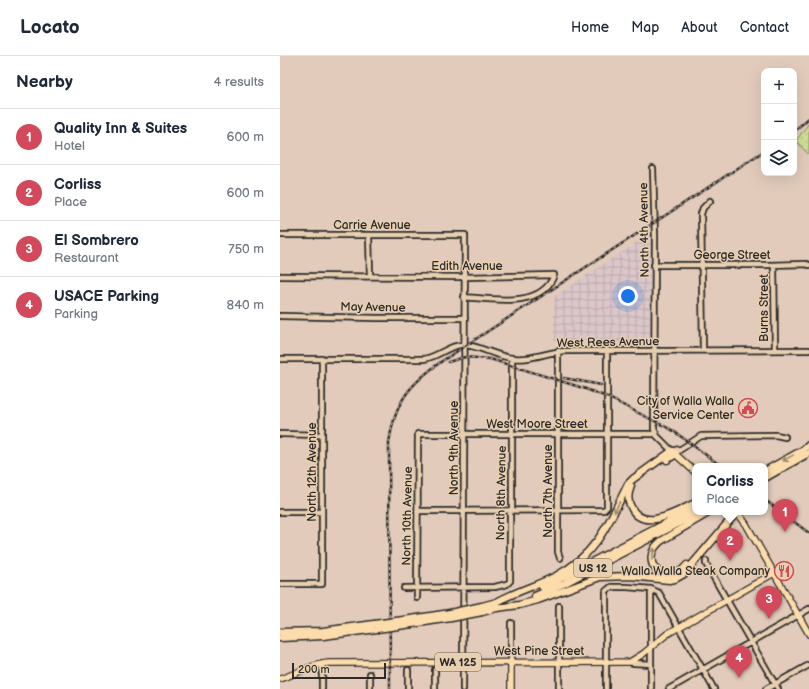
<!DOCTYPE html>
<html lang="en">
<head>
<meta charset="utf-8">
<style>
	body { margin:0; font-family:"Balsamiq Sans",sans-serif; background:#f6f6f7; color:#1f2937 }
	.controls { position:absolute; right:12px; top:12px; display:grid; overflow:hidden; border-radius:8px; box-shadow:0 4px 16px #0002 }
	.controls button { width:36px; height:36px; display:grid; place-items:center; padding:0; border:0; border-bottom:1px solid #e0e1e3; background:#fff; color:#1f2937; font:20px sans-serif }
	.scale { position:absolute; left:12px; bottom:10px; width:94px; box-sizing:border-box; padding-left:4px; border:2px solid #2b2b2b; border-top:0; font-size:11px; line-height:14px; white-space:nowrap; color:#2b2b2b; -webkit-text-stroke:3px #e8cfb0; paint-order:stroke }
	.you { position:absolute; left:348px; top:240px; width:14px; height:14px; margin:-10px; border:3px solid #fff; border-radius:50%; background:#1a73e8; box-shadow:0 0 0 6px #1a73e833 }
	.badge { display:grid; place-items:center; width:26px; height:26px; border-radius:50%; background:#d1495b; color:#fff; font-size:13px; font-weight:700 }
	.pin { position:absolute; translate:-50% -33px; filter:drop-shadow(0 1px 2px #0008) }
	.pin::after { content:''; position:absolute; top:21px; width:14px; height:12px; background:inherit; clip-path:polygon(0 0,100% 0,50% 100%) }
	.popup { position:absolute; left:412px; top:407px; width:76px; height:52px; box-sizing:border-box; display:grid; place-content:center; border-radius:8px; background:#fff; filter:drop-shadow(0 1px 3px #0005); font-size:13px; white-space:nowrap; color:#747a83 }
	.popup b { font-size:15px; color:#1f2937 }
	.popup::after { content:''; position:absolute; left:50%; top:100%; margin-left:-8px; border:8px solid transparent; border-top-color:#fff }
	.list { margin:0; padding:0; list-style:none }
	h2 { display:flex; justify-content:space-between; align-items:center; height:52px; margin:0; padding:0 16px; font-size:17px }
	h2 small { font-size:13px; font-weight:400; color:#747a83 }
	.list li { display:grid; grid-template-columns:26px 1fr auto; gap:12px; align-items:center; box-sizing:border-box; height:56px; padding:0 16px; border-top:1px solid #e0e1e3 }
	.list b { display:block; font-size:15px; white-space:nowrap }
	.list p { margin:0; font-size:13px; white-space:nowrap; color:#747a83 }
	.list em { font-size:13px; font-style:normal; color:#747a83 }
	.icon { flex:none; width:22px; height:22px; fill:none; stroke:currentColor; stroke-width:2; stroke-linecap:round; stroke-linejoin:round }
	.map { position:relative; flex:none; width:529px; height:633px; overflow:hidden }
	header { display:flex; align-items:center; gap:24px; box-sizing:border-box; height:56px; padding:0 20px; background:#fff; border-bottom:1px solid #e0e1e3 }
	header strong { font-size:19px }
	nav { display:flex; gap:22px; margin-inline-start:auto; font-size:14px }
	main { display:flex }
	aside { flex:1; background:#fff }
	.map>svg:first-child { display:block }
	.industrial { fill:url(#industrial-grid) }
	.grass { fill:url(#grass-dots); stroke:#7e8660 }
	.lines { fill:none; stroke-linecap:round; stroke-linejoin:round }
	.minor-casing { stroke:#2b2b2b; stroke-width:8 }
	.major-casing { stroke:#2b2b2b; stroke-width:8 }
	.highway-casing { stroke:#2b2b2b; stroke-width:9 }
	.minor { stroke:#e8cfb0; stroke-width:4.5 }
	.major { stroke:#fddcac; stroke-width:5.5 }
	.highway { stroke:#fddcac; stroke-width:6 }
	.rail-casing { stroke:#2b2b2b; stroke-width:2.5 }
	.rail { stroke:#e8cfb0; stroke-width:1; stroke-dasharray:3; stroke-linecap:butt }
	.highway-bridge-casing { stroke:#2b2b2b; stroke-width:9; stroke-linecap:butt }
	.highway-bridge { stroke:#fddcac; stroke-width:6 }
	.oneway { stroke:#94846c }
	.labels { text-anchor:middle; stroke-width:3; stroke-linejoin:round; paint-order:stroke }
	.shield { fill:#e8cfb0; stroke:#645c53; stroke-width:1 }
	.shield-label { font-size:11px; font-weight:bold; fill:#2b2b2b }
	.street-label { font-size:12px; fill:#2b2b2b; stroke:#e8cfb0 }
	.poi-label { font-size:12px; fill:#2b2b2b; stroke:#e8cfb0; text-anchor:end }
</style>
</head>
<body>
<header>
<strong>Locato</strong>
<nav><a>Home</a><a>Map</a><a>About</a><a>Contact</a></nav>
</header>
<main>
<aside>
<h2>Nearby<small>4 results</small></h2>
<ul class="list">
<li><span class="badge">1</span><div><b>Quality Inn &amp; Suites</b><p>Hotel</p></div><em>600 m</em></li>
<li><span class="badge">2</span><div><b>Corliss</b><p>Place</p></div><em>600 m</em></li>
<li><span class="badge">3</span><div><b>El Sombrero</b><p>Restaurant</p></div><em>750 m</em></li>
<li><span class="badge">4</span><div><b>USACE Parking</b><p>Parking</p></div><em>840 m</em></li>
</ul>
</aside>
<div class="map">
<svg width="529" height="633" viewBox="0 0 529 633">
	<defs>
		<pattern id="industrial-grid" width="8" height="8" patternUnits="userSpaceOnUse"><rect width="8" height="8" fill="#dbc6c9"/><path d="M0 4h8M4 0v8" fill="none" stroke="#bcaaad"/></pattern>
		<pattern id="grass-dots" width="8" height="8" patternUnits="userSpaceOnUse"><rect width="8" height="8" fill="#d2e194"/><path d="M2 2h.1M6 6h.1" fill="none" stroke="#b4c180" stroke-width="1.8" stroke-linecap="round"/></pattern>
	</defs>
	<rect width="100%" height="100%" fill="#e2cbbb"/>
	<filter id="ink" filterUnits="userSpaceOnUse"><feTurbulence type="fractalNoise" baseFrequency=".025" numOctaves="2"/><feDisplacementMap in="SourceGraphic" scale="8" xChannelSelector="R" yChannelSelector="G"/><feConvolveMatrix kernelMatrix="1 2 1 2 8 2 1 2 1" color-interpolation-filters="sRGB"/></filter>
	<g filter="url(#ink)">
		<path class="industrial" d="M371 178 370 288H295L274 285V241L368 179Z"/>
		<path class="grass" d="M529 67V99L516 85Z"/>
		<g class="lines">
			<g class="minor-casing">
				<path id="minor" d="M373 113 375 181 374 373 377 380 392 395 399 393
					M0 179H185L183 633
					M89 179 90 220
					M374 209H489L525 208 529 209
					M494 209 495 294
					M0 220 185 221 274 219C262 253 212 243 184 241
					M0 260 97 262H185
					M423 294 421 158 423 152 430 145
					M278 295V496L280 502
					M0 303H144C158 301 168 290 181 289 193 287 218 301 232 302 251 305 268 295 287 295L529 294
					M0 378 42 379
					M398 395 421 380 496 379 505 381
					M137 455 324 454 327 451V294
					M0 456H42
					M426 505V508L498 633
					M0 528H42V303
					M124 532 215 531 227 528 230 525V458L232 452V303
					M137 542 138 378H375
					M279 550V633
					M231 606V567
					M350 606 354 607 371 608
					M90 618V633
					M42 633V608
					M128 633V614
					M155 633V614
					M326 633V535L331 531H347L371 533 379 537 434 633
					M371 633V533
					M389 633 529 553
					M486 633 529 609"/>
			</g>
			<g class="major-casing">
				<path id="major" d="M393 396 415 416
					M457 456 466 468 529 578
					M231 606V633
					M0 623C16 618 32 608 49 607L350 606 363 598 387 578 494 517"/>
			</g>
			<g class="highway-casing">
				<path id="highway" d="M387 404 396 398
					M485 415 523 394 529 389
					M485 422 529 397
					M351 430C348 438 347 444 351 451 363 477 398 455 415 447
					M407 509C386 535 356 505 381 485L430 456
					M262 531 283 521 415 452
					M255 540 285 527 420 456
					M215 547C234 536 256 530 276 520 316 499 329 467 348 428L353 423 392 395
					M202 550 217 546
					M217 552 239 549 258 544 320 521 351 520 389 524 395 523 404 518 457 456
					M202 556 220 551
					M131 563 170 557
					M132 568 171 562
					M0 576 43 575 94 568
					M0 582 43 580 97 573"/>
			</g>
			<use href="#minor" class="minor"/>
			<use href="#major" class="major"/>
			<use href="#highway" class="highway"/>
			<g class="rail-casing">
				<path id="rail" d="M514 75 529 62
					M168 306 185 301 210 303 303 332 327 341 392 374 441 410
					M284 322 321 329
					M485 444 529 477
					M110 633 109 387C115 345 129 329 162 305L484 95"/>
			</g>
			<use href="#rail" class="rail"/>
			<g class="highway-bridge-casing">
				<path id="highway-bridge" d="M170 557 202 550
					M171 562 202 556
					M94 568 131 563
					M97 573 132 568"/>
			</g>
			<use href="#highway-bridge" class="highway-bridge"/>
		</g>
		<defs><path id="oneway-shaft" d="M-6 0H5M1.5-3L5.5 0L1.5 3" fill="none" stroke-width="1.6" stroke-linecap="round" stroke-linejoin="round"/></defs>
		<g class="oneway">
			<use href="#oneway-shaft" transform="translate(508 402) rotate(151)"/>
			<use href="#oneway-shaft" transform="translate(337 451) rotate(115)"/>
			<use href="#oneway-shaft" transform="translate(373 498) rotate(-77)"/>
		</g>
	</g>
	<defs>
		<g id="civic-ring" transform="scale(1)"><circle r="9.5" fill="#e8cfb0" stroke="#d1495b" stroke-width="1.5"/><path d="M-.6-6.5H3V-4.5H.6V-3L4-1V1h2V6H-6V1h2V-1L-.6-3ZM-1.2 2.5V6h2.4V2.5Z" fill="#d1495b"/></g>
		<g id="restaurant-ring" transform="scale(1)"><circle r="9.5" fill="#e8cfb0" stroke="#d1495b" stroke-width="1.5"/><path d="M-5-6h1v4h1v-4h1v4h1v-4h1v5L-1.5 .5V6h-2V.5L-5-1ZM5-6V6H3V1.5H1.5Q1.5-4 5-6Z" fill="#d1495b"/></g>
	</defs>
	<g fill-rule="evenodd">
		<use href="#civic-ring" x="468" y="352"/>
		<use href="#restaurant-ring" x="504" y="515"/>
	</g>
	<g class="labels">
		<g class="shield">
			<rect x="294" y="503" width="38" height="18" rx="3"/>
			<rect x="155" y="597" width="46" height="18" rx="3"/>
		</g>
		<g class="shield-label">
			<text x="313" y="516">US 12</text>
			<text x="178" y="610">WA 125</text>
		</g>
		<g class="street-label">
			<text x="92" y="173">Carrie Avenue</text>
			<text transform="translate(364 174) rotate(-91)" y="4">North 4th Avenue</text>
			<text x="452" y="203">George Street</text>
			<text x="187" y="214">Edith Avenue</text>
			<text transform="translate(93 251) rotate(1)" y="4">May Avenue</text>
			<text transform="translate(484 252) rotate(-90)" y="4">Burns Street</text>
			<text transform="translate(328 286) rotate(-1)" y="4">West Rees Avenue</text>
			<text x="257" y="372">West Moore Street</text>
			<text transform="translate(174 392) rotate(-90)" y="4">North 9th Avenue</text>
			<text transform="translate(32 416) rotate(-90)" y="4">North 12th Avenue</text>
			<text transform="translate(268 435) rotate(-90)" y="4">North 7th Avenue</text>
			<text transform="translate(221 437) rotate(-89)" y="4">North 8th Avenue</text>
			<text transform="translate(127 460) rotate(-89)" y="4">North 10th Avenue</text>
			<text x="259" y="599">West Pine Street</text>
		</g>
		<g class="poi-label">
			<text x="454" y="349">City of Walla Walla<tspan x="454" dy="14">Service Center</tspan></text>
			<text x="490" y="519">Walla Walla Steak Company</text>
		</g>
	</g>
</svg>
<div class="controls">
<button>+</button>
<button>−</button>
<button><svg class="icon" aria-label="layers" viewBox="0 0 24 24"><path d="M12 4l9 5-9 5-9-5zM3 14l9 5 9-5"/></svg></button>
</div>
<div class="scale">200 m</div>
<div class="you"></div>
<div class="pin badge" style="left:505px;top:476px">1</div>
<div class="pin badge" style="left:450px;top:505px">2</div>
<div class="popup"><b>Corliss</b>Place</div>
<div class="pin badge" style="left:489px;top:563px">3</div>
<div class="pin badge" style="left:459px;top:622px">4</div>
</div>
</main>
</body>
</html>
